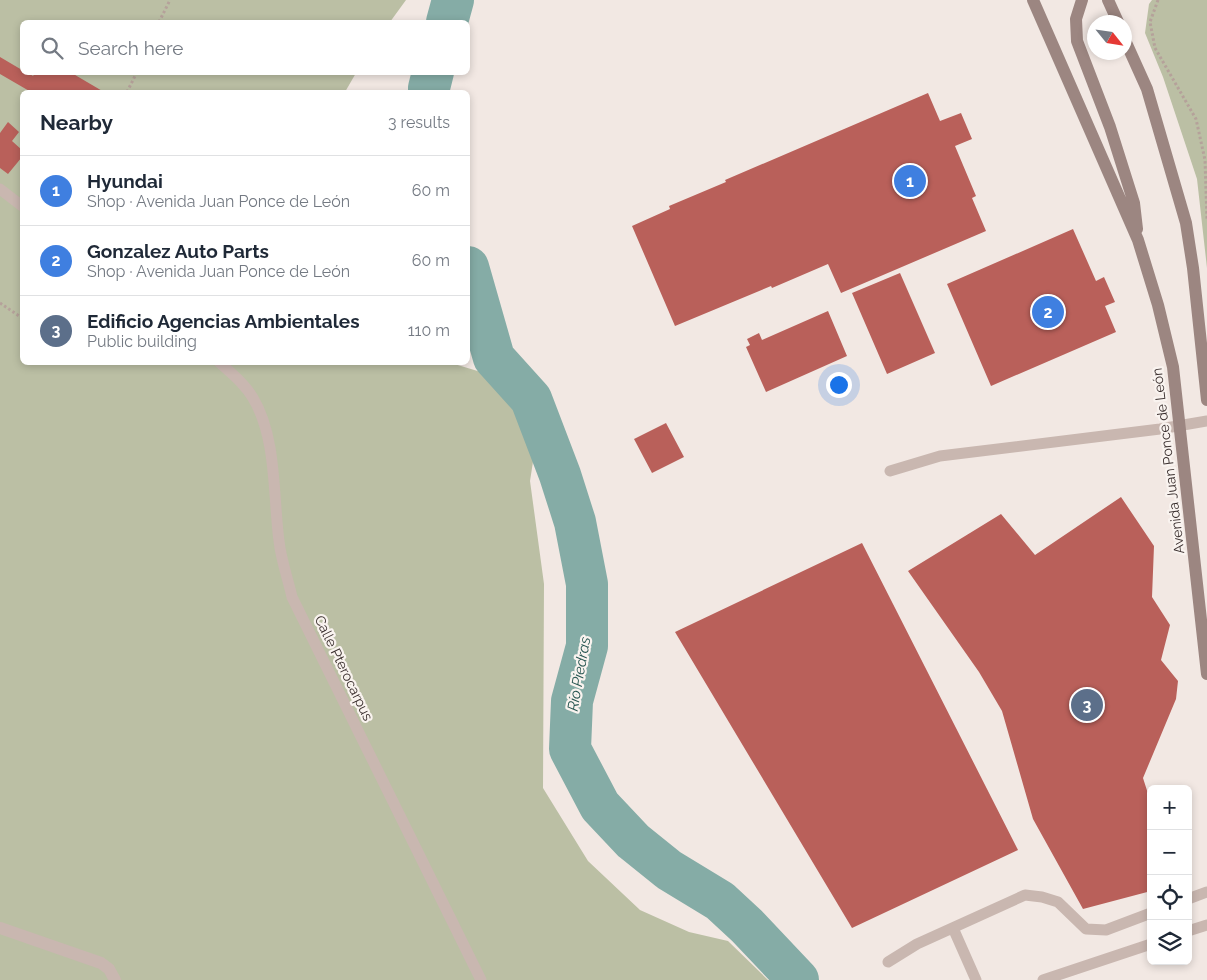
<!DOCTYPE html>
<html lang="en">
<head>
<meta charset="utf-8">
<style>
	body { margin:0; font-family:Raleway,sans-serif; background:#f6f6f7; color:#1f2937 }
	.controls { position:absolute; right:15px; bottom:15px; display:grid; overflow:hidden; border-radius:8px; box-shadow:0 2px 8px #0003 }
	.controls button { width:45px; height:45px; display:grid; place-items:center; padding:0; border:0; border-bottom:1px solid #e0e1e3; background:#fff; color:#1f2937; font:25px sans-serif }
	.compass { position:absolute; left:1087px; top:15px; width:45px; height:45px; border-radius:50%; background:#fff; box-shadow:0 2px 8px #0003; rotate:120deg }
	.you { position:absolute; left:838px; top:384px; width:18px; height:18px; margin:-12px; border:4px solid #fff; border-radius:50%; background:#1a73e8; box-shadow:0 0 0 8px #1a73e833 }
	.badge { display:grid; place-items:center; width:32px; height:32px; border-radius:50%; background:#1a73e8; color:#fff; font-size:16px; font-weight:700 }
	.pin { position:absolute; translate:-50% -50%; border:2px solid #fff; box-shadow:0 1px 5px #0006 }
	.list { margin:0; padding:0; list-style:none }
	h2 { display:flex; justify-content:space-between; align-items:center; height:65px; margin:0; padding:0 20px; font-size:21px }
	h2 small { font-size:16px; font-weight:400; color:#747a83 }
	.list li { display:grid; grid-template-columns:32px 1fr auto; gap:15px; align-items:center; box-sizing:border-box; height:70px; padding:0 20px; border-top:1px solid #e0e1e3 }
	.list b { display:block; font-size:19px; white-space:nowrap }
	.list p { margin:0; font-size:16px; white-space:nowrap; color:#747a83 }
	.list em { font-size:16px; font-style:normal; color:#747a83 }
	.icon { flex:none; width:28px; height:28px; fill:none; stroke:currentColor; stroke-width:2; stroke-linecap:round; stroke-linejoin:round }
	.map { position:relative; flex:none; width:1207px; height:980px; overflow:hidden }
	.search { position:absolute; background:#fff; box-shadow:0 2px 8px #0003; left:20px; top:20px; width:450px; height:55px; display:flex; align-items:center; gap:12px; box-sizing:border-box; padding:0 18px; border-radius:8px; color:#747a83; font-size:19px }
	.panel { position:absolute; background:#fff; box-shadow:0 2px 8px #0003; left:20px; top:90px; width:450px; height:275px; border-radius:8px }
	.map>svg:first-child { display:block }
	.green { fill:#bbbfa4 }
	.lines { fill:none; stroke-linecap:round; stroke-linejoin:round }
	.river { stroke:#85aca6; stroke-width:42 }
	.building { fill:#b9605a }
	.path { stroke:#b5a19a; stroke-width:3; stroke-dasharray:2.5 2.5; stroke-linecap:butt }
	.lane { stroke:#c9b7b0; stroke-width:11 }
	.street { stroke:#c9b7b0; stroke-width:12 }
	.secondary { stroke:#9c8681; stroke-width:12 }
	.labels { text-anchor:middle; stroke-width:4.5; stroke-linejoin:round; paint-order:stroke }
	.street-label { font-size:14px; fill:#392e2d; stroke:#f9f3ef }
	.water-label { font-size:15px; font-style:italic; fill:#275651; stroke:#f9f3ef }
</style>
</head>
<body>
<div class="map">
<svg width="1207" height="980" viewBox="0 0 1207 980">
	<rect width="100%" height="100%" fill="#f2e8e3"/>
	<path class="green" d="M0 0H406L390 22H22V72L356 73 345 92H22V362L451 363 544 391 530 481 544 584 543 788 588 861 640 910 689 932 728 941 768 980H0Z
		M1152 0H1207V268L1197 179 1163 77 1145 33 1149 4Z"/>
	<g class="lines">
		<path class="river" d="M447 22 453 0
			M429 92V88L433 72
			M468 267 494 358 531 399 560 475 575 522 587 584V646L572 701 570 749 600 806 633 841 669 870 720 901 747 926 798 980"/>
	</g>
	<path class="building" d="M0 57 22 70V72H27L33 76 36 72H52L55 74 56 72H70L104 92H31L0 74Z
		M928 93 940 121 961 113 972 139 955 146 976 196 972 198 986 231 841 293 828 264 772 288 771 286 675 326 632 226 670 209 669 206 726 182 725 180Z
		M8 122 19 132 12 141 22 150V157L8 174 0 168V133Z
		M1073 229 1096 281 1104 277 1115 302 1105 306 1116 332 991 386 947 284Z
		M900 273 935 353 887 374 852 293Z
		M828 311 847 356 766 392 746 347 750 345 747 339 759 333 762 340Z
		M666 423 684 457 652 473 634 439Z
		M1121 497 1154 546 1152 597 1170 625 1161 660 1178 681 1176 699 1143 778 1151 803V891L1083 909 1033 819 1002 711 979 672 908 571 1001 514 1035 555Z
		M862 543 1018 850 852 928 675 632Z"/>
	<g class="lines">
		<path class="path" d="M1158 0 1150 22 1155 48 1196 119 1205 160 1207 220
			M159 22 170 0
			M127 92 137 72
			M0 303 22 318"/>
		<path class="lane" d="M0 189 22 206
			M219 362C232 374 245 384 253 398 277 438 273 496 279 541 281 560 288 579 292 597L481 980
			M890 471 940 456 1160 429 1207 421
			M1188 899 1207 892
			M953 928 976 980
			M1188 931 1207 925
			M888 962 917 944 1025 895 1042 897 1058 902 1086 929 1106 930 1151 913
			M1043 980 1151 944"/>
		<path class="street" d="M0 928 101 963 109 969 115 980"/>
		<path class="secondary" d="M1033 0 1138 240 1158 305 1173 367 1207 674
			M1082 0 1076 19 1077 41 1110 127 1134 203 1137 229
			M1108 0 1118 22
			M1124 38 1147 89 1186 223 1193 268 1207 400"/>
	</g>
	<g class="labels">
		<g class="street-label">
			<text transform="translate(1168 461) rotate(-97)" y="5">Avenida Juan Ponce de León</text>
			<text transform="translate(344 668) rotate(64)" y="5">Calle Pterocarpus</text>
		</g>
		<g class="water-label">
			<text transform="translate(579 674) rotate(-80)" y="5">Río Piedras</text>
		</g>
	</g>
</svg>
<div class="controls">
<button>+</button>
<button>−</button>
<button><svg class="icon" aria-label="locate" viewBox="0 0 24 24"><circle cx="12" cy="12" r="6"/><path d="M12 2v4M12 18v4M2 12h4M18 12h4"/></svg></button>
<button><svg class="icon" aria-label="layers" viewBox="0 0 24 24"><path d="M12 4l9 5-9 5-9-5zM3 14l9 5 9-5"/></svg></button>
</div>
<svg class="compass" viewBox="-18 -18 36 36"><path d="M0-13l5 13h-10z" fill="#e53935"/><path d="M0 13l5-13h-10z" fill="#747a83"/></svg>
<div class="you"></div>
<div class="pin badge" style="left:910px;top:181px;background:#3f7fe0">1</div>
<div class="pin badge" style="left:1048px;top:312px;background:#3f7fe0">2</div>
<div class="pin badge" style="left:1087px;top:705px;background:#5c6f8a">3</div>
<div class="search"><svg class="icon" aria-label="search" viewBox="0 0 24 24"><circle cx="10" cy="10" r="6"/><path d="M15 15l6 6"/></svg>Search here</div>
<section class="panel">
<h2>Nearby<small>3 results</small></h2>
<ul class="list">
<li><span class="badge" style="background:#3f7fe0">1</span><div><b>Hyundai</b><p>Shop · Avenida Juan Ponce de León</p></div><em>60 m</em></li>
<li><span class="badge" style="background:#3f7fe0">2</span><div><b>Gonzalez Auto Parts</b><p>Shop · Avenida Juan Ponce de León</p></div><em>60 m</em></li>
<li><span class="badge" style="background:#5c6f8a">3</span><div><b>Edificio Agencias Ambientales</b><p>Public building</p></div><em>110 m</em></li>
</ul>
</section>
</div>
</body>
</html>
